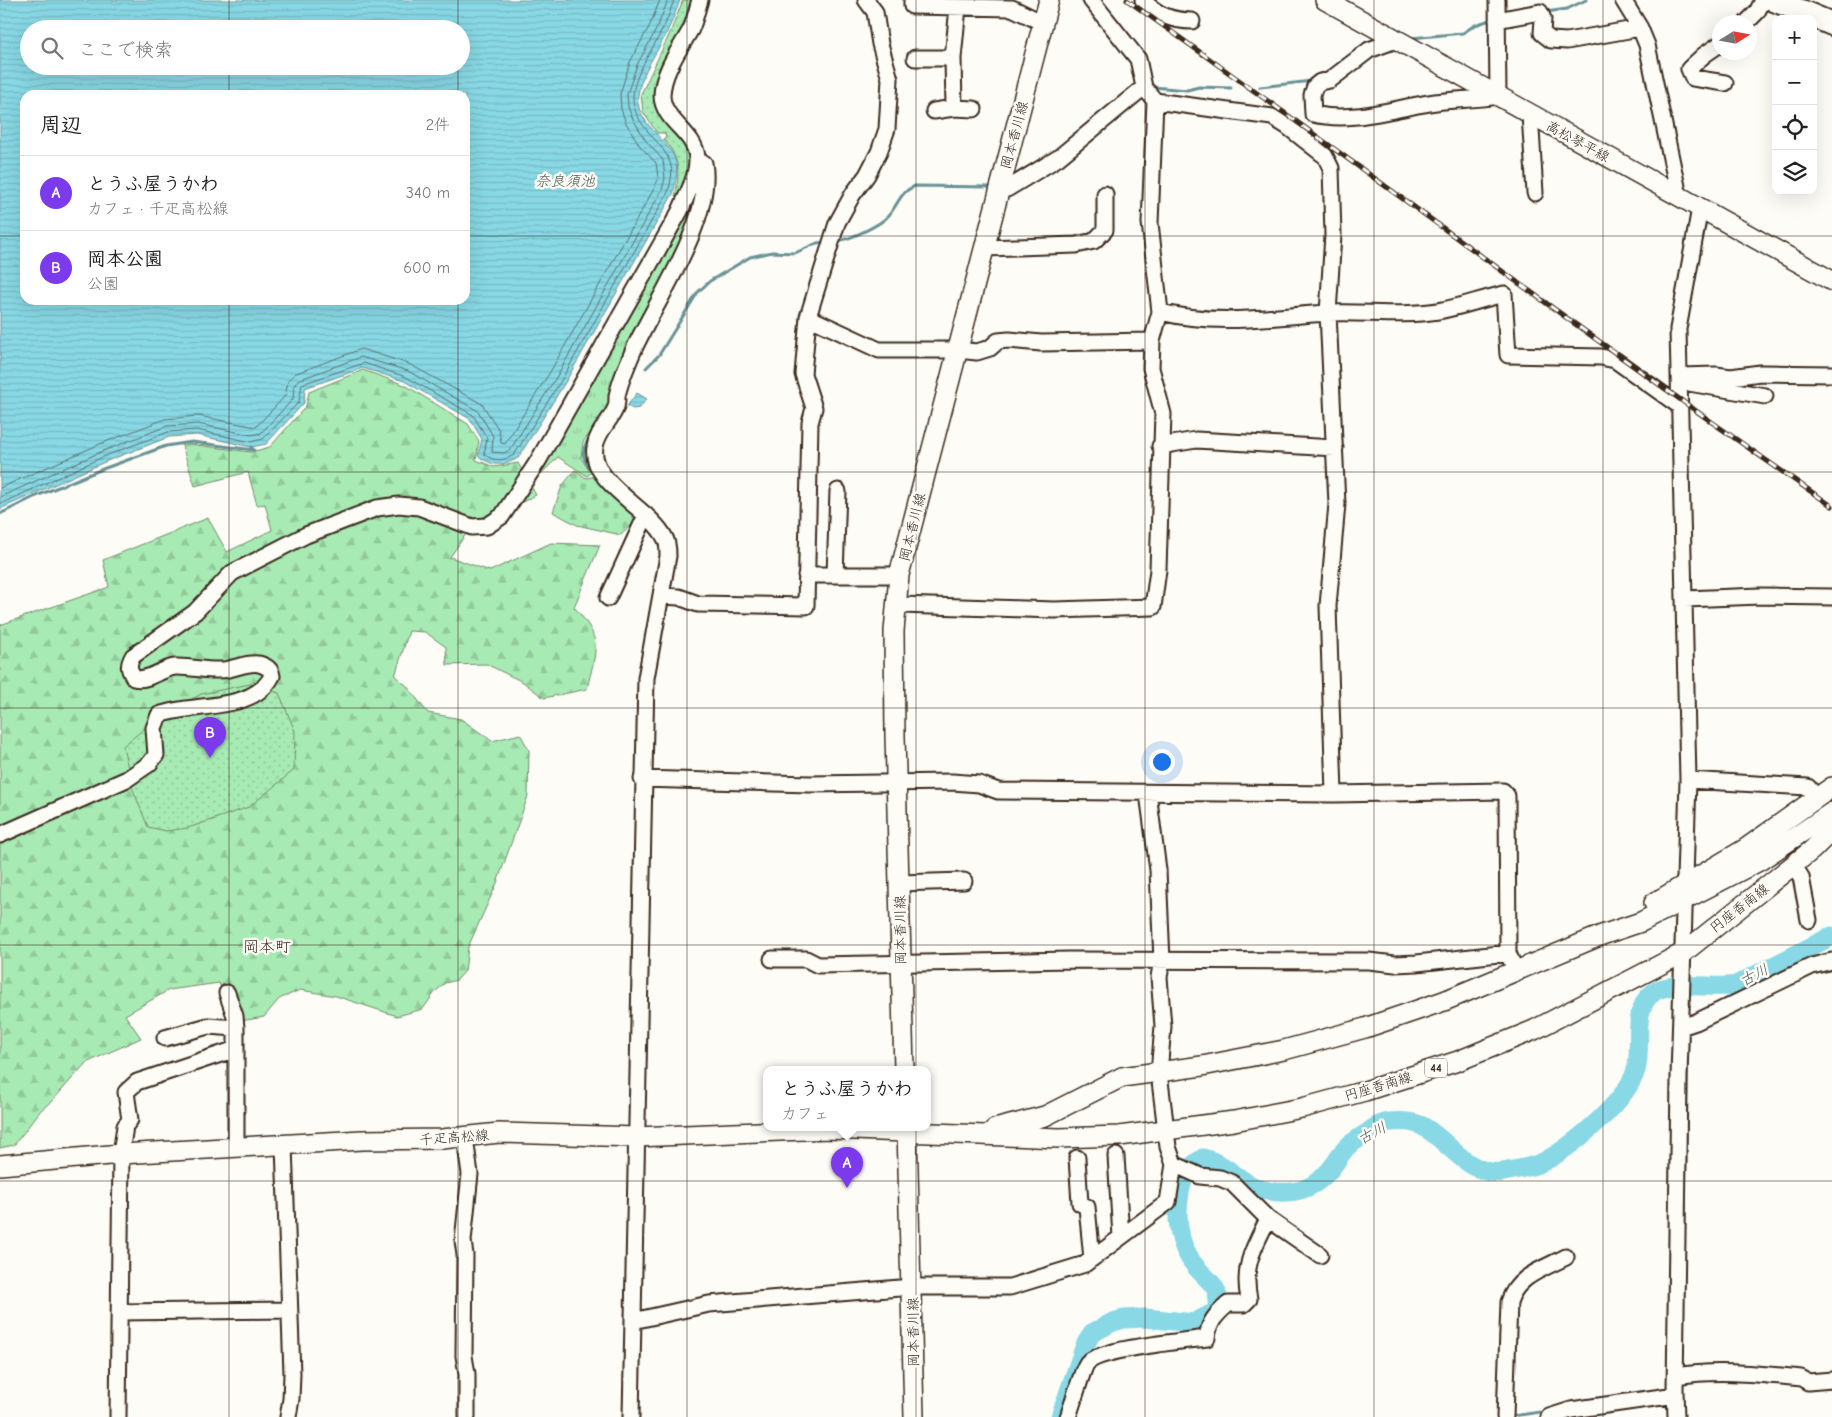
<!DOCTYPE html>
<html lang="ja">
<head>
<meta charset="utf-8">
<style>
	body { margin:0; font-family:"Comic Neue","Klee One",sans-serif; background:#f2f2f2; color:#222 }
	.controls { position:absolute; right:15px; top:15px; display:grid; overflow:hidden; border-radius:10px; box-shadow:0 5px 20px #0002 }
	.controls button { width:45px; height:45px; display:grid; place-items:center; padding:0; border:0; border-bottom:1px solid #e0e0e0; background:#fff; color:#222; font:25px sans-serif }
	.compass { position:absolute; left:1712px; top:15px; width:45px; height:45px; border-radius:50%; background:#fff; box-shadow:0 5px 20px #0002; rotate:79deg }
	.you { position:absolute; left:1161px; top:761px; width:18px; height:18px; margin:-12px; border:4px solid #fff; border-radius:50%; background:#1a73e8; box-shadow:0 0 0 8px #1a73e833 }
	.badge { display:grid; place-items:center; width:32px; height:32px; border-radius:50%; background:#7c3aed; color:#fff; font-size:16px; font-weight:700 }
	.pin { position:absolute; translate:-50% -41px; filter:drop-shadow(0 1px 2px #0008) }
	.pin::after { content:''; position:absolute; top:26px; width:18px; height:15px; background:inherit; clip-path:polygon(0 0,100% 0,50% 100%) }
	.popup { position:absolute; left:763px; top:1066px; width:168px; height:65px; box-sizing:border-box; display:grid; place-content:center; border-radius:10px; background:#fff; filter:drop-shadow(0 1px 4px #0005); font-size:16px; white-space:nowrap; color:#767676 }
	.popup b { font-size:19px; color:#222 }
	.popup::after { content:''; position:absolute; left:50%; top:100%; margin-left:-10px; border:10px solid transparent; border-top-color:#fff }
	.list { margin:0; padding:0; list-style:none }
	h2 { display:flex; justify-content:space-between; align-items:center; height:65px; margin:0; padding:0 20px; font-size:21px }
	h2 small { font-size:16px; font-weight:400; color:#767676 }
	.list li { display:grid; grid-template-columns:32px 1fr auto; gap:15px; align-items:center; box-sizing:border-box; height:75px; padding:0 20px; border-top:1px solid #e0e0e0 }
	.list b { display:block; font-size:19px; white-space:nowrap }
	.list p { margin:0; font-size:16px; white-space:nowrap; color:#767676 }
	.list em { font-size:16px; font-style:normal; color:#767676 }
	.icon { flex:none; width:28px; height:28px; fill:none; stroke:currentColor; stroke-width:2; stroke-linecap:round; stroke-linejoin:round }
	.map { position:relative; flex:none; width:1832px; height:1417px; overflow:hidden }
	.search { position:absolute; background:#fff; box-shadow:0 5px 20px #0002; left:20px; top:20px; width:450px; height:55px; display:flex; align-items:center; gap:12px; box-sizing:border-box; padding:0 18px; border-radius:28px; color:#767676; font-size:19px }
	.panel { position:absolute; background:#fff; box-shadow:0 5px 20px #0002; left:20px; top:90px; width:450px; height:215px; border-radius:15px }
	.map>svg:first-child { display:block }
	.grass { fill:url(#grass-tufts); stroke:#718a69 }
	.forest { fill:url(#forest-firs); stroke:#718a69 }
	.cemetery { fill:url(#cemetery-stones); stroke:#718a69 }
	.park { fill:url(#park-dots); stroke:#718a69 }
	.water { fill:url(#water-rules); stroke:#699295; fill-rule:evenodd }
	.lines { fill:none; stroke-linecap:round; stroke-linejoin:round }
	.shore { stroke:#5a706e; stroke-width:1 }
	.stream { stroke:#699295; stroke-width:3 }
	.river { stroke:#88d8e5; stroke-width:19 }
	.minor-casing { stroke:#3b2a1e; stroke-width:19 }
	.major-casing { stroke:#3b2a1e; stroke-width:22 }
	.highway-casing { stroke:#3b2a1e; stroke-width:26 }
	.minor { stroke:#fdfcf7; stroke-width:15 }
	.major { stroke:#fdfcf7; stroke-width:19 }
	.highway { stroke:#fdfcf7; stroke-width:22 }
	.rail-casing { stroke:#3b2a1e; stroke-width:5 }
	.rail { stroke:#fdfcf7; stroke-width:3; stroke-dasharray:9; stroke-linecap:butt }
	.grid { fill:none; stroke:#3b2a1e; stroke-width:1; stroke-opacity:0.55 }
	.labels { text-anchor:middle; stroke-width:5; stroke-linejoin:round; paint-order:stroke }
	.shield { fill:#fdfcf7; stroke:#75695f; stroke-width:1 }
	.shield-label { font-size:12px; font-weight:bold; fill:#3b2a1e }
	.street-label { font-size:14px; fill:#3b2a1e; stroke:#fdfcf7 }
	.water-label { font-size:15px; font-style:italic; fill:#525e5a; stroke:#fdfcf7 }
	.quarter-label { font-size:16px; fill:#3b2a1e; stroke:#fdfcf7 }
</style>
</head>
<body>
<div class="map">
<svg width="1832" height="1417" viewBox="0 0 1832 1417">
	<defs>
		<pattern id="grass-tufts" width="24" height="20" patternUnits="userSpaceOnUse" patternTransform="scale(1.25)"><rect width="24" height="20" fill="#a7eab4"/><path d="M3 7l-1-3M5 7V3M7 7l1-3M15 17l-1-3M17 17v-4M19 17l1-3" fill="none" stroke="#91c99a"/></pattern>
		<pattern id="forest-firs" width="22" height="20" patternUnits="userSpaceOnUse" patternTransform="scale(1.25)"><rect width="22" height="20" fill="#a7eab4"/><path d="M5 1l3.5 6h-7zM16 11l3.5 6h-7z" fill="#91c99a"/></pattern>
		<pattern id="cemetery-stones" width="16" height="16" patternUnits="userSpaceOnUse" patternTransform="scale(1.25)"><rect width="16" height="16" fill="#a7eab4"/><path d="M2 7V4a2 2 0 0 1 4 0v3zM10 15v-3a2 2 0 0 1 4 0v3z" fill="#91c99a"/></pattern>
		<pattern id="park-dots" width="8" height="8" patternUnits="userSpaceOnUse" patternTransform="scale(1.25)"><rect width="8" height="8" fill="#a7eab4"/><path d="M2 2h.1M6 6h.1" fill="none" stroke="#91c99a" stroke-width="1.8" stroke-linecap="round"/></pattern>
		<pattern id="water-rules" width="6" height="5" patternUnits="userSpaceOnUse" patternTransform="scale(1.25)"><rect width="6" height="5" fill="#88d8e5"/><path d="M0 2.5h6" fill="none" stroke="#76bac4"/></pattern>
	</defs>
	<rect width="100%" height="100%" fill="#fdfcf7"/>
	<filter id="ink" filterUnits="userSpaceOnUse"><feTurbulence type="fractalNoise" baseFrequency=".02" numOctaves="2"/><feDisplacementMap in="SourceGraphic" scale="10" xChannelSelector="R" yChannelSelector="G"/><feConvolveMatrix kernelMatrix="1 2 1 2 8 2 1 2 1" color-interpolation-filters="sRGB"/></filter>
	<g filter="url(#ink)">
		<path class="grass" d="M697 184 701 199 610 406 583 442 581 458 591 473 587 476 558 457 535 480 553 443Z"/>
		<path class="forest" d="M363 370 405 385 468 424 479 441 476 460 494 467 518 463 536 495 468 531 450 557 490 571 551 543 600 545 574 607C604 640 596 649 587 689L544 698 523 682 486 664 447 665 446 647 425 632 409 631 395 676 406 685 428 713 461 719 492 741 520 734 529 750 528 796 497 883 468 947 465 971 457 980 445 983 435 992 423 1009 397 1016 336 996 300 990 279 999 264 1017 235 1022 219 983 169 990 125 1015 141 1038 86 1063 53 1100 41 1110 14 1145 0 1148V625L109 587 103 560 208 518 227 552 272 530 265 504 257 505 248 472 195 486 181 443 251 452 270 447 306 406 309 392Z"/>
		<path class="cemetery" d="M575 470 586 478 597 476 640 517 621 535 577 525 553 512 562 486Z"/>
		<path class="park" d="M683 0H695L660 77 693 159 680 199 675 196C680 173 680 157 663 139L666 138 665 133H657L643 112 641 94 670 33Z
			M250 684 279 693 295 731 294 770 249 807 188 828 166 831 148 827 132 787 123 746 156 719 201 694Z"/>
		<path class="water" d="M0 0H680C676 11 672 22 667 32 658 52 641 72 638 95 635 119 661 135 672 153 680 165 676 181 673 194L566 381 518 458C502 467 492 466 478 456L482 439 470 419 404 381 363 368 305 388 304 403 266 444 251 447 197 435 169 437 107 461 0 509ZM29 29H461V66H29ZM25 95H465V300H25Z
			M637 393 647 399 639 408 633 409 627 406Z"/>
		<g class="lines">
			<path class="shore" d="M0 488 100 444 165 419 198 416 256 427 285 396 288 381 294 374 361 349 409 364 482 404 499 430 501 443 505 444 550 372 655 187 658 177 656 163 640 146 626 123 621 109 620 94 630 62 650 25 660 0
				M0 497 103 451 167 426 198 424 251 435 261 433 293 399 294 386 298 380 361 357 408 371 478 411 493 436 492 452 504 453 510 450 557 376 662 190 665 178 663 160 646 141 633 119 628 107 627 94 637 65 657 28 668 0
				M0 504 105 456 168 432 197 430 251 442 263 439 299 402 302 384 364 363 406 377 473 415 487 438 484 454C494 462 503 461 514 455L562 379 668 192C670 184 673 175 671 166 666 142 632 127 633 96 634 74 652 51 661 32 667 22 670 11 674 0"/>
			<path class="stream" d="M1546 12 1567 9 1586 0
				M1411 38 1463 33 1475 25 1493 19
				M1153 87 1187 90 1199 87 1231 88
				M1260 87 1312 81
				M836 241C849 240 881 225 889 215 899 203 900 192 915 186L990 187
				M646 368 659 355 698 292 710 281 750 257 772 252 795 253 817 243 825 242
				M592 433C582 448 579 458 593 471
				M0 514 34 497 100 470 166 446 192 442 254 450 251 447
				M1685 1211 1688 1031
				M1512 1416 1540 1412"/>
			<path class="river" d="M1060 1417 1085 1345 1092 1333 1113 1322 1124 1319 1146 1318 1193 1323 1217 1311C1223 1282 1203 1280 1190 1259 1177 1238 1176 1215 1180 1192 1184 1174 1187 1168 1203 1158 1232 1165 1241 1187 1269 1191 1291 1195 1312 1190 1327 1173 1335 1165 1340 1154 1348 1146 1354 1141 1361 1137 1367 1133 1373 1128 1382 1123 1390 1122 1401 1121 1414 1121 1424 1127 1450 1142 1469 1177 1503 1172 1515 1170 1533 1167 1543 1162 1572 1147 1627 1101 1636 1070 1643 1047 1630 1008 1654 992 1675 979 1714 990 1736 985L1832 936"/>
			<g class="minor-casing">
				<path id="minor" d="M912 0V6L1012 8 1043 23
					M1091 0 1138 59 1144 87 1155 101 1272 117 1288 127 1325 156 1331 168 1333 235 1328 313 1337 504 1328 606 1334 794
					M1143 0C1157 15 1172 21 1192 21
					M1623 0 1640 28 1647 45 1679 196
					M1497 20 1540 12 1543 19 1542 33 1551 40 1567 41 1640 28
					M1747 22 1757 12 1763 0
					M1396 40 1369 50 1330 80 1320 82 1315 86 1312 95 1313 114C1352 123 1391 109 1429 103 1452 99 1475 100 1498 96L1497 0
					M1720 44 1704 55 1689 69 1693 78 1725 83
					M915 58H953
					M954 108 953 58 958 7
					M934 111 954 108 974 109
					M1530 114 1535 193
					M1000 189H1007L1058 158 1144 87
					M984 248 1076 245 1094 241 1105 230V194
					M1160 312C1218 326 1268 317 1327 313 1363 311 1401 317 1438 311 1460 307 1482 299 1504 294L1508 355 1601 357 1615 360 1678 405
					M808 317 879 350H957L977 352 990 348 998 341 1009 340 1041 343 1152 341
					M1680 376 1716 375 1731 377 1760 373 1832 374
					M1689 383 1765 396
					M1160 446 1196 440 1335 448
					M806 575H899
					M835 575 838 491
					M663 596 679 597 698 604 806 606 810 423 814 408 803 374 808 317 837 223 853 194 867 175 879 152 887 129 890 79 880 44 875 12 866 0
					M608 598 646 515
					M1685 599 1760 596 1832 597
					M896 603 900 605 1054 610 1153 607 1158 570 1163 414 1151 368 1152 341 1160 312 1150 223 1155 101
					M642 779 810 784 952 782 979 784 998 791 1334 794 1503 791 1507 796 1508 953 1516 972
					M1688 780 1808 787 1817 798
					M1148 793 1158 870 1162 961 1159 977 1163 1026 1159 1073 1168 1147 1174 1164 1200 1176 1220 1178 1232 1183 1268 1219 1320 1255
					M0 835 127 779 149 764 156 755 154 728 159 715C194 702 253 713 272 676 271 669 267 666 259 664 249 662 239 667 229 669 211 673 193 666 175 667 160 669 148 682 134 678 128 669 128 665 133 656L195 612 232 573 306 535 377 508 399 505 419 507 472 527 487 526 502 516 538 461 680 211C687 194 698 176 697 157 695 132 662 121 662 95 663 71 680 49 691 29 695 20 697 9 700 0
					M1793 864 1801 877 1809 920
					M899 883 964 881
					M772 959H806L818 965 1069 960 1369 961 1395 964 1417 963 1508 953
					M227 993 235 1016 236 1028V1148
					M1681 1027 1696 1022 1812 966 1832 961
					M165 1038 208 1026 236 1028
					M465 1138 470 1174 463 1241 465 1255 464 1356 467 1374V1417
					M284 1145 292 1374 291 1399 288 1417
					M1116 1156 1121 1237
					M1077 1158 1080 1203 1087 1207 1092 1259
					M119 1312 289 1310
					M633 1321 709 1304 912 1287H1010L1085 1264 1168 1202 1174 1164
					M1676 1376C1717 1369 1759 1374 1801 1378L1808 1382 1832 1380
					M1675 1391 1676 1417
					M118 1417 121 1154 125 1126 130 1120 126 1092 137 1082 236 1049
					M631 1417 646 678 668 556C668 550 668 543 665 538 650 508 589 483 595 447 597 431 611 421 616 407 617 404 617 399 617 396 620 381 628 363 634 349 657 299 714 218 704 163
					M1068 1417C1071 1409 1084 1365 1087 1363 1102 1348 1184 1341 1207 1338 1209 1321 1216 1315 1228 1304H1244L1249 1299C1242 1266 1254 1247 1268 1219
					M1505 1417 1509 1302C1517 1276 1543 1269 1566 1257
					M1549 1417 1571 1410 1669 1396 1675 1391 1679 1077 1688 780 1678 329 1700 208"/>
			</g>
			<g class="major-casing">
				<path id="major" d="M1325 0 1832 281
					M1654 903 1745 849 1832 787
					M904 1069 895 736 894 631 899 575 1049 0
					M907 1127 914 1417
					M995 1129 1045 1116 1122 1077 1202 1066 1284 1050 1365 1028 1444 1001 1602 935 1641 922 1761 860 1832 812
					M0 1165 121 1154 362 1140 442 1139 499 1133 636 1137 829 1129 1059 1138 1119 1136 1234 1121 1302 1108 1365 1091 1458 1061 1534 1030 1683 953 1812 850 1832 830"/>
			</g>
			<g class="highway-casing">
				<path id="highway" d="M1774 0 1832 24"/>
			</g>
			<use href="#minor" class="minor"/>
			<use href="#major" class="major"/>
			<use href="#highway" class="highway"/>
			<g class="rail-casing">
				<path id="rail" d="M1127 0C1363 167 1594 342 1832 506"/>
			</g>
			<use href="#rail" class="rail"/>
		</g>
	</g>
	<path class="grid" d="M229 0V29M458 0V29M687 0V1417M916 0V1417M1145 0V1417M1374 0V1417M1603 0V1417M229 66V95M458 66V95M0 236H25M465 236H1832M229 300V1417M458 300V1417M0 472H1832M0 708H1832M0 945H1832M0 1181H1832"/>
	<g class="labels">
		<rect class="shield" x="1425" y="1058.5" width="22" height="19" rx="4"/>
		<g class="shield-label">
			<text x="1436" y="1072">44</text>
		</g>
		<g class="street-label">
			<text transform="translate(1014 135) rotate(-75)" y="5">岡本香川線</text>
			<text transform="translate(1578 141) rotate(29)" y="5">高松琴平線</text>
			<text transform="translate(912 527) rotate(-76)" y="5">岡本香川線</text>
			<text transform="translate(1739 908) rotate(-38)" y="5">円座香南線</text>
			<text transform="translate(900 930) rotate(-91)" y="5">岡本香川線</text>
			<text transform="translate(1378 1086) rotate(-17)" y="5">円座香南線</text>
			<text transform="translate(454 1137) rotate(-4)" y="5">千疋高松線</text>
			<text transform="translate(913 1332) rotate(-91)" y="5">岡本香川線</text>
		</g>
		<g class="water-label">
			<text x="565" y="186">奈良須池</text>
			<text transform="translate(1754 975) rotate(-27)" y="5">古川</text>
			<text transform="translate(1372 1133) rotate(-28)" y="5">古川</text>
		</g>
		<g class="quarter-label">
			<text x="267" y="952">岡本町</text>
		</g>
	</g>
</svg>
<div class="controls">
<button>+</button>
<button>−</button>
<button><svg class="icon" aria-label="locate" viewBox="0 0 24 24"><circle cx="12" cy="12" r="6"/><path d="M12 2v4M12 18v4M2 12h4M18 12h4"/></svg></button>
<button><svg class="icon" aria-label="layers" viewBox="0 0 24 24"><path d="M12 4l9 5-9 5-9-5zM3 14l9 5 9-5"/></svg></button>
</div>
<svg class="compass" viewBox="-18 -18 36 36"><path d="M0-13l5 13h-10z" fill="#e53935"/><path d="M0 13l5-13h-10z" fill="#767676"/></svg>
<div class="you"></div>
<div class="pin badge" style="left:847px;top:1188px">A</div>
<div class="popup"><b>とうふ屋うかわ</b>カフェ</div>
<div class="pin badge" style="left:210px;top:758px">B</div>
<div class="search"><svg class="icon" aria-label="search" viewBox="0 0 24 24"><circle cx="10" cy="10" r="6"/><path d="M15 15l6 6"/></svg>ここで検索</div>
<section class="panel">
<h2>周辺<small>2件</small></h2>
<ul class="list">
<li><span class="badge">A</span><div><b>とうふ屋うかわ</b><p>カフェ · 千疋高松線</p></div><em>340 m</em></li>
<li><span class="badge">B</span><div><b>岡本公園</b><p>公園</p></div><em>600 m</em></li>
</ul>
</section>
</div>
</body>
</html>
